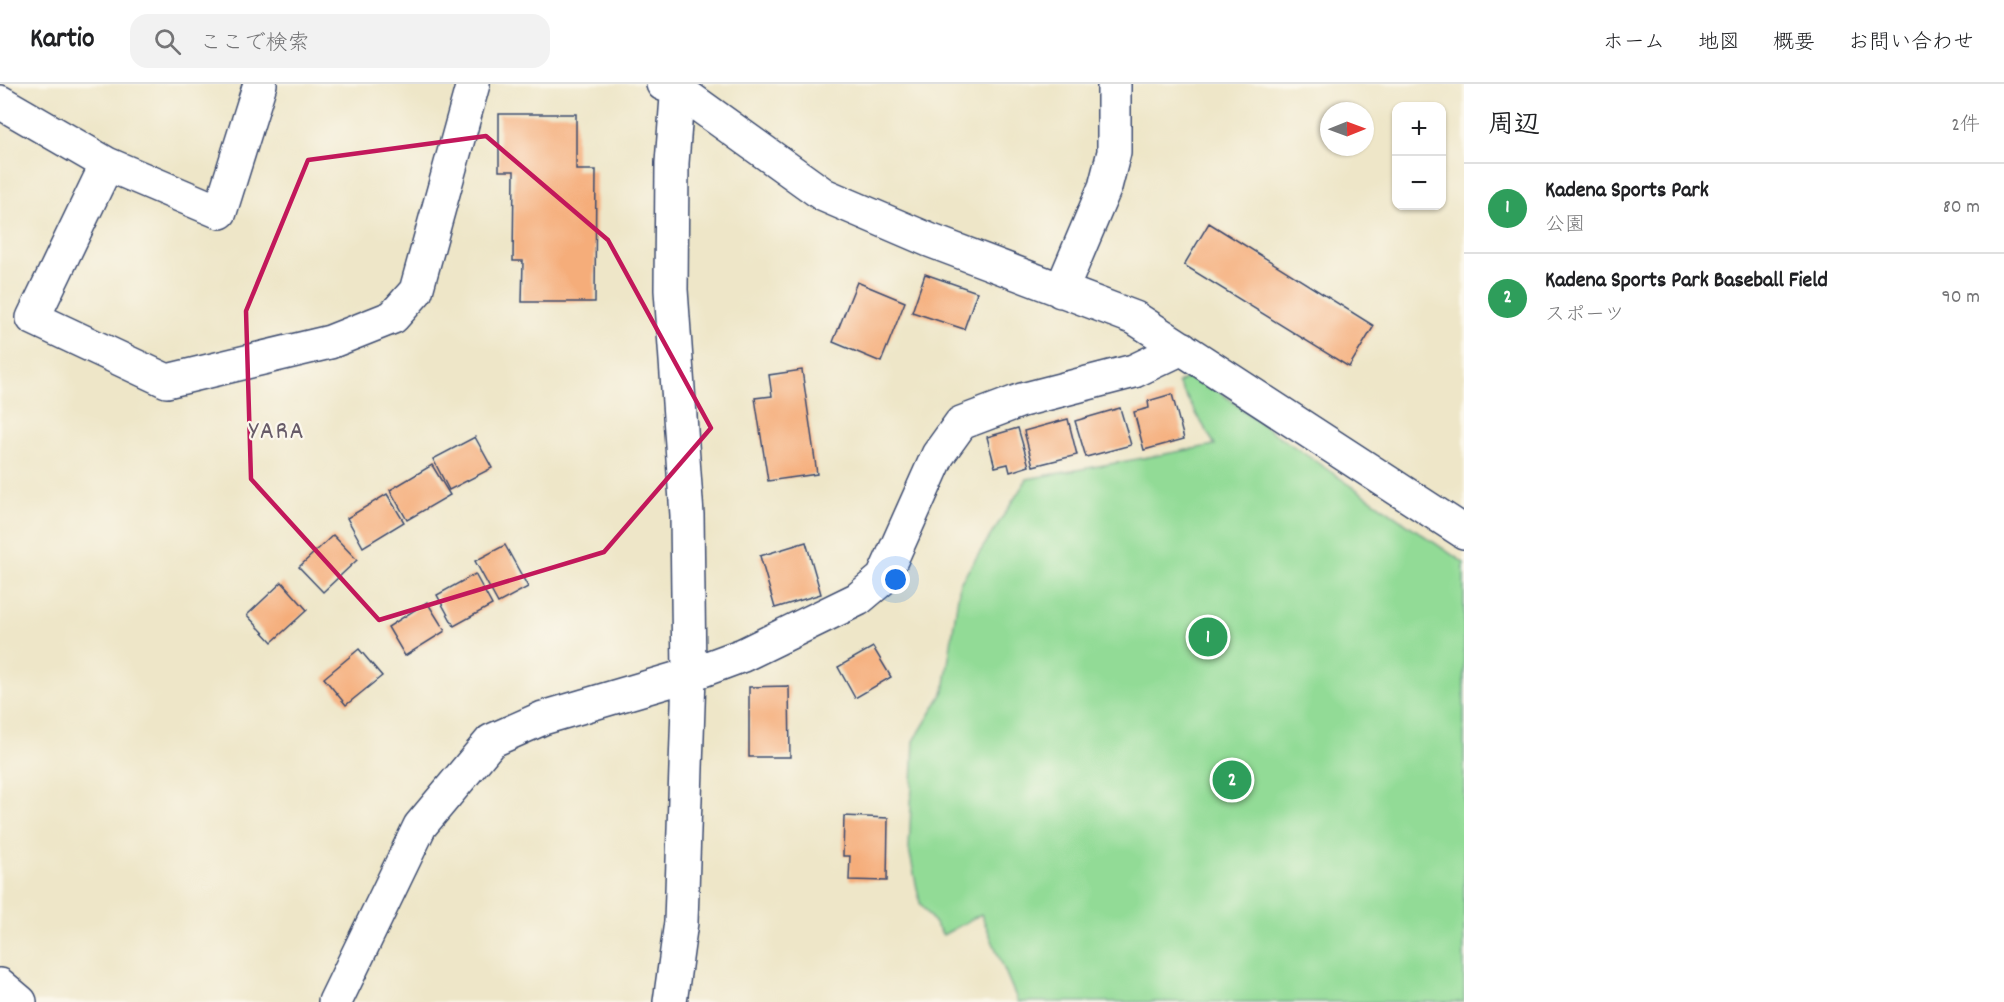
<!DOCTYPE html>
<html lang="ja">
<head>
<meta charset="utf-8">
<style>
	body { margin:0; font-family:Dekko,"Klee One",sans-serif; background:#f2f2f2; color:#202124 }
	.controls { position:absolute; right:18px; top:18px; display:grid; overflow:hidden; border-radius:12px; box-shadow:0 2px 4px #0004 }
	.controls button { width:54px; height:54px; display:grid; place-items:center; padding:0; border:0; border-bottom:2px solid #e0e0e0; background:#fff; color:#202124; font:30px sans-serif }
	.compass { position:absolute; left:1320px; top:18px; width:54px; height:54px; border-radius:50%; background:#fff; box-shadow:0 2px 4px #0004; rotate:89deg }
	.you { position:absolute; left:896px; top:496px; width:21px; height:21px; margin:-15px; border:4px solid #fff; border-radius:50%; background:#1a73e8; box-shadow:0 0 0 9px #1a73e833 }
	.badge { display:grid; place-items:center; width:39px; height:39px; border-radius:50%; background:#db2777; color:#fff; font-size:20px; font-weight:700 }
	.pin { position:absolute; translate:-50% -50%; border:3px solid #fff; box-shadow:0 2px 6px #0006 }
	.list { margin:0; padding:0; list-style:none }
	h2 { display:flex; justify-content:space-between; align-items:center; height:78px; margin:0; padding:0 24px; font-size:26px }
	h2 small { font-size:20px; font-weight:400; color:#757577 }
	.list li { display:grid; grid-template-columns:39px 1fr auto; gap:18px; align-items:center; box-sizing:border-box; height:90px; padding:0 24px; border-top:2px solid #e0e0e0 }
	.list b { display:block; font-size:22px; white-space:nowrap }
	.list p { margin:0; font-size:20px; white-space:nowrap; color:#757577 }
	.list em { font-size:20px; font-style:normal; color:#757577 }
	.icon { flex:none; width:33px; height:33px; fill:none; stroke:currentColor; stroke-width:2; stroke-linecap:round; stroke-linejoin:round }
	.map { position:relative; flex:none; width:1464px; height:918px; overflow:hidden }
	header { display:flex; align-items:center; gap:36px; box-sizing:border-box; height:84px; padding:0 30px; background:#fff; border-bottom:2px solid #e0e0e0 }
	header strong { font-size:28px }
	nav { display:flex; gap:33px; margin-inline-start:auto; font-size:21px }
	.search { width:420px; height:54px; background:#f2f2f2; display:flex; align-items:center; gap:15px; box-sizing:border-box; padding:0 21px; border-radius:18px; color:#757577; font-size:22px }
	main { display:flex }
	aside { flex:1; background:#fff }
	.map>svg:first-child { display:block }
	.green { fill:#92db96; stroke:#56857a; stroke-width:1.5 }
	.building { fill:#f5ad7a }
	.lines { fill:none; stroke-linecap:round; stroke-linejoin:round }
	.minor-casing { stroke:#3b4a6e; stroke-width:36 }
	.minor { stroke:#fff; stroke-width:33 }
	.marked { fill:none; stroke:#c2185b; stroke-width:4.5; stroke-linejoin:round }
	.labels { text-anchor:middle; stroke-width:4.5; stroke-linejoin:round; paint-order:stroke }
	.quarter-label { font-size:26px; letter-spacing:1.5px; fill:#675b68; stroke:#fbf7ec }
</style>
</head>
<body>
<header>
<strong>Kartio</strong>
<div class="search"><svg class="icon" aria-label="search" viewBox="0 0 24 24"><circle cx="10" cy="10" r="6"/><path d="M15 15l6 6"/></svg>ここで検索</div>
<nav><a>ホーム</a><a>地図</a><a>概要</a><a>お問い合わせ</a></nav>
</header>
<main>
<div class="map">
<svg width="1464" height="918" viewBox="0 0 1464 918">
	<rect width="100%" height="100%" fill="#fbf7ec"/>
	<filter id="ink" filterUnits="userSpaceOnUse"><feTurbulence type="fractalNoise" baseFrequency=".0167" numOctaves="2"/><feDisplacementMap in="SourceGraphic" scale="12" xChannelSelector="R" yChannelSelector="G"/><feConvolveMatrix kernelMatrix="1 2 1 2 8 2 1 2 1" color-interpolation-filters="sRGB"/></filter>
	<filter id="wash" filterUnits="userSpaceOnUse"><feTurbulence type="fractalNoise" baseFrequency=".008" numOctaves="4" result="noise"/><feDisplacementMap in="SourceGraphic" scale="24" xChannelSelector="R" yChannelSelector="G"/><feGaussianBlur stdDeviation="1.35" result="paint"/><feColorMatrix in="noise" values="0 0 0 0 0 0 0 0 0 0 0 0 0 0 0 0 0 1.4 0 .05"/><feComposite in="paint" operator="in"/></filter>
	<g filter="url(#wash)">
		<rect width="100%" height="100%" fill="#eee6c8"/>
		<path class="green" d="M1195 289 1264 342 1464 479V918H1018L981 830 943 851 920 819 909 765 914 657 944 607 960 499 1027 395 1215 361 1178 299Z"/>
		<g id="blocks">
			<path class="building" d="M499 30H576V86H596L595 218H522L523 177H513L514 87H499Z
				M1209 139 1374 242 1349 283 1184 181Z
				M925 190 977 208 964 245 912 228Z
				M857 198 905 218 881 278 833 258Z
				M802 286 817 390 768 397 755 314 772 312 769 291Z
				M1172 310 1184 355 1144 366 1134 328 1149 324 1148 317Z
				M1120 324 1131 361 1086 373 1075 337Z
				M1068 335 1077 371 1033 382 1024 347Z
				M1018 344 1029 382 1010 388 1008 380 995 383 987 353Z
				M475 353 492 384 449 406 433 375Z
				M432 381 450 411 407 436 390 406Z
				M387 410 404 438 363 463 347 434Z
				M333 451 357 476 323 508 299 483Z
				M806 458 821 510 775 524 760 472Z
				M505 461 528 503 498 519 475 477Z
				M475 490 492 521 454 542 437 511Z
				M282 498 307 526 272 558 247 531Z
				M427 518 445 547 405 572 388 543Z
				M873 563 891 593 855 614 838 583Z
				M359 565 382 592 346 621 324 594Z
				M789 602 790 673H749V603Z
				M844 732 888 734 887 797 849 796 850 772H843Z"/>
		</g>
	</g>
	<g filter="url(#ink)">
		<use href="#blocks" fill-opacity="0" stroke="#3b4a6e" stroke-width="1.5"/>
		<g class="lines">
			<g class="minor-casing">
				<path id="minor" d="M663 0 678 6 824 111 929 156 1135 234 1464 448
					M0 18 107 80 220 128 260 0
					M107 80 33 234 167 297 330 258 393 233 416 207 473 0
					M1061 207 1105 103 1114 68V0
					M0 901 20 918
					M335 918 420 742 491 657 543 634 689 591 743 571 858 515 883 494 938 371 961 339 1022 316 1134 287 1182 264
					M670 918 681 838 689 591 687 431 671 206 672 79 678 0"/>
			</g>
			<use href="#minor" class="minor"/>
		</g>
	</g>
	<path class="marked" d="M486 52 608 156 711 344 604 468 379 536 251 395 246 227 308 76Z"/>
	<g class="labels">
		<g class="quarter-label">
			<text x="277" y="354">YARA</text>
		</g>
	</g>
</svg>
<div class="controls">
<button>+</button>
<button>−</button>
</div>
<svg class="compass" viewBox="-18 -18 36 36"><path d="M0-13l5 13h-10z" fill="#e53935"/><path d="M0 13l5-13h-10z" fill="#757577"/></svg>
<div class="you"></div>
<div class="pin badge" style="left:1208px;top:553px;background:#2e9e5b">1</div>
<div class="pin badge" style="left:1232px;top:696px;background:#2e9e5b">2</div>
</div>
<aside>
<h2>周辺<small>2件</small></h2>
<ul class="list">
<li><span class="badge" style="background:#2e9e5b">1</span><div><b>Kadena Sports Park</b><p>公園</p></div><em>80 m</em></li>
<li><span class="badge" style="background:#2e9e5b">2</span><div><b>Kadena Sports Park Baseball Field</b><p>スポーツ</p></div><em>90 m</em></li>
</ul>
</aside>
</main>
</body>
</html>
